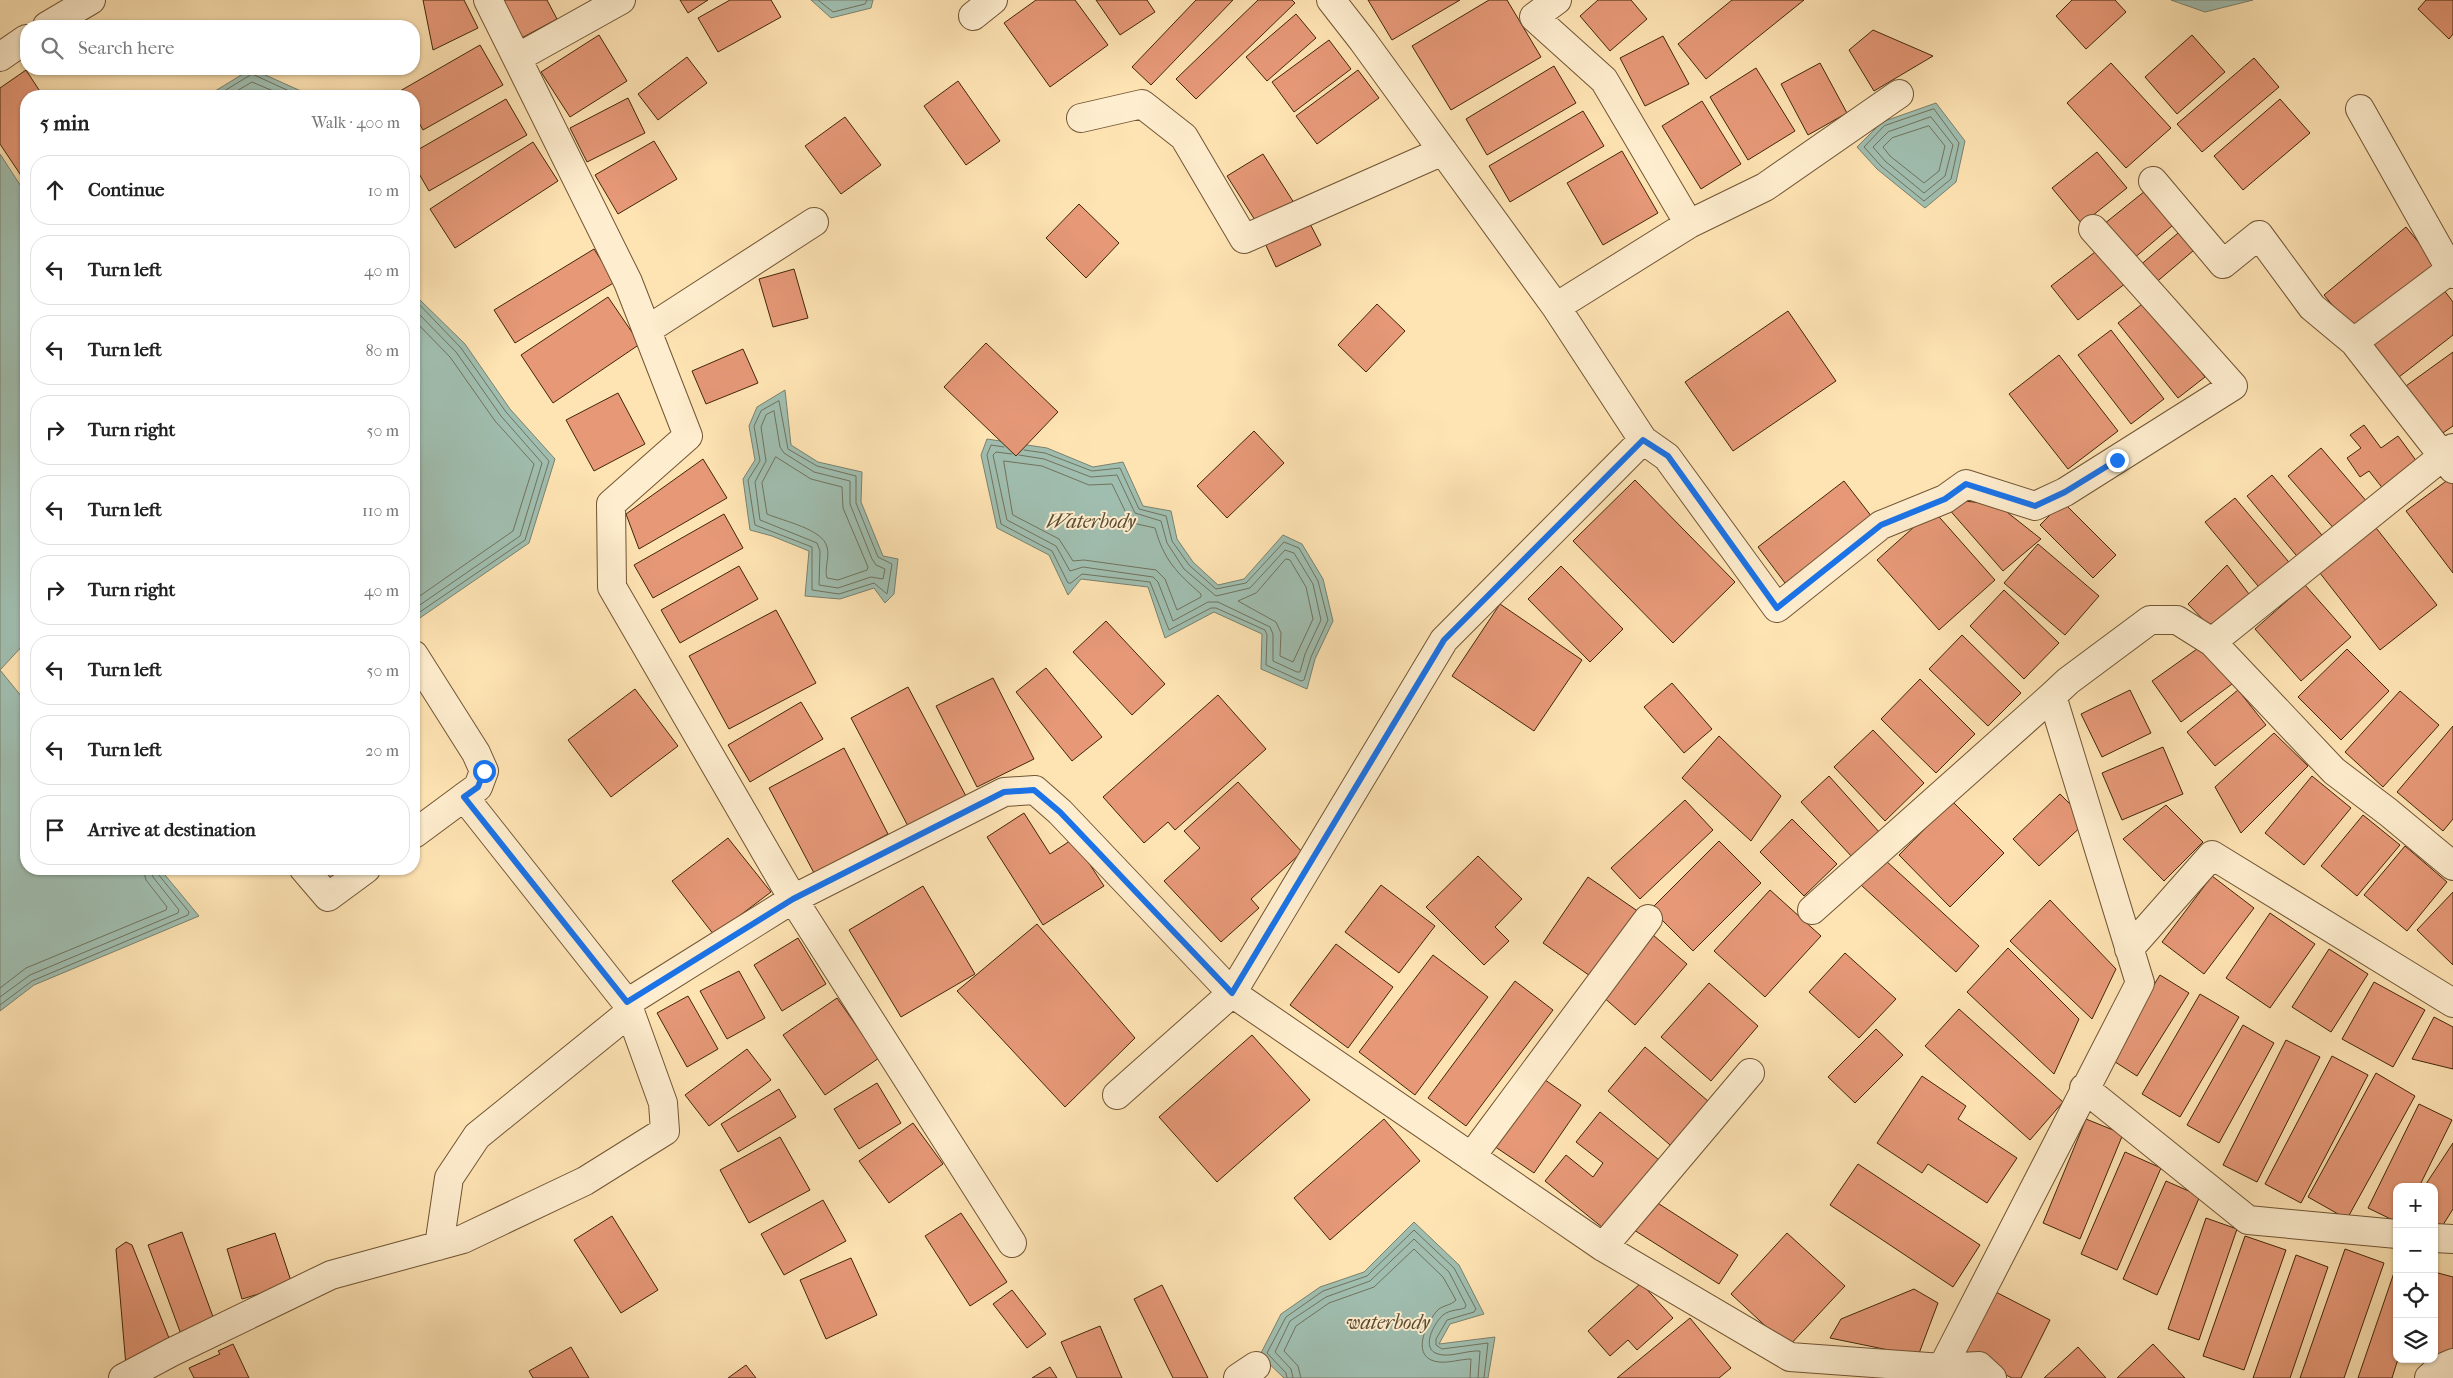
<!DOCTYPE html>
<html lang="en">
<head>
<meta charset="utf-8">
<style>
	body { margin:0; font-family:"IM FELL French Canon",serif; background:#f2f2f2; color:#222 }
	.controls { position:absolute; right:15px; bottom:15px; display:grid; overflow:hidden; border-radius:10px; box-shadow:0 1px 4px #0004 }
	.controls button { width:45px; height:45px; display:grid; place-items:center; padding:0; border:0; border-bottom:1px solid #e0e0e0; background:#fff; color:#222; font:25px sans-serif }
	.stop { position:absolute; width:15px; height:15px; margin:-11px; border:4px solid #1a73e8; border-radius:50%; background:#fff }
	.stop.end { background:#1a73e8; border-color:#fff; box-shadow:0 1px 5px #0008 }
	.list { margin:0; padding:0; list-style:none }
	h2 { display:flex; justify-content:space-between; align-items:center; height:65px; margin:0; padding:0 20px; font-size:21px }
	h2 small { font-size:16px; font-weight:400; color:#767676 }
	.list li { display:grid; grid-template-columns:32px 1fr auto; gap:15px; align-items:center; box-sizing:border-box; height:70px; margin:0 10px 10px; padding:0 10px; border:1px solid #e0e0e0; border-radius:20px }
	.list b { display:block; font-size:19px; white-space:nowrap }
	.list em { font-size:16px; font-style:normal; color:#767676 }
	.icon { flex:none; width:28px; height:28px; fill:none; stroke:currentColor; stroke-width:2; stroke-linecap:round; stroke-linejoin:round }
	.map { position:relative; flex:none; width:2453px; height:1378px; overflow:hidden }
	.search { position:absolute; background:#fff; box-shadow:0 1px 4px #0004; left:20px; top:20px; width:400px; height:55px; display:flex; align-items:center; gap:12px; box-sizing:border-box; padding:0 18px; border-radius:20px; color:#767676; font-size:19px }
	.panel { position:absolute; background:#fff; box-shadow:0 1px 4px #0004; left:20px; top:90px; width:400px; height:785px; border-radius:20px }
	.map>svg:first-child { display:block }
	.water { fill:#a0beb0; stroke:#7a816d }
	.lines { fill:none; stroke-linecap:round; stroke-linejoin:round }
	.shore { stroke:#71725c; stroke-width:1 }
	.building { fill:#e69877; stroke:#422609 }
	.minor-casing { stroke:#715534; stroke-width:30 }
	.minor { stroke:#feedce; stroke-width:28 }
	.route { stroke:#1a73e8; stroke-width:6 }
	.labels { text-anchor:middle; stroke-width:4; stroke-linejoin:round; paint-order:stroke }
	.water-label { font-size:20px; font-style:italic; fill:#5a4c33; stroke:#feedce }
</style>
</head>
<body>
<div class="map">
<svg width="2453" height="1378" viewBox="0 0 2453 1378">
	<rect width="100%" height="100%" fill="#fee3b3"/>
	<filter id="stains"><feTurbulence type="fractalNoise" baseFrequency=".004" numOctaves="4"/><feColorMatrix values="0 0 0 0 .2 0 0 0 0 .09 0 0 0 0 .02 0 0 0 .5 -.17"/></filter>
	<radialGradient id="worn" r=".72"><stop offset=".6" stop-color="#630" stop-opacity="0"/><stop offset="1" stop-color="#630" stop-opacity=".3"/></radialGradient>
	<path class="water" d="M811 0H873L871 8 831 18Z
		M2171 0H2253L2205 12Z
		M251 69H252L312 96H207Z
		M1936 103 1965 141 1956 182 1925 208 1877 169 1857 147 1882 122Z
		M0 154 26 194V642L0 670 26 702V869H160L199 916 34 985 0 1011Z
		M414 285 419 299 465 344 510 409 555 459 529 543 414 622Z
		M785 390 791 445 818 462 862 472 861 502 883 556 898 559 894 594 885 603 874 588 840 599 805 596 809 551 772 536 750 530 743 479 755 460 749 426 757 407Z
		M987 439 1047 448 1093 467 1123 462 1143 506 1171 511 1177 539 1193 562 1218 585 1244 579 1283 535 1302 544 1323 579 1333 621 1315 659 1307 689 1261 669 1262 634 1214 612 1165 638 1148 587 1081 579 1068 595 1049 555 997 528 981 455Z
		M1414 1222 1459 1265 1484 1314 1450 1324 1439 1344 1495 1337 1488 1378H1284L1260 1355 1281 1314 1320 1287 1364 1272Z"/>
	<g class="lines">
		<path class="shore" d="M818 0 833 12 865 4 867 0
			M216 96 252 74 300 96
			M228 96 252 82 285 96
			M1934 109 1959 143 1951 179 1924 201 1881 166 1864 147 1884 126Z
			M1931 117 1953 145 1945 176 1924 193 1885 161 1873 147 1888 132Z
			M1929 126 1945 146 1939 171 1924 183 1890 156 1883 147 1892 138Z
			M414 299 461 348 506 412 549 461 525 540 414 616
			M414 309 456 352 501 416 542 463 520 536 414 609
			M414 320 450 357 495 421 534 464 513 531 414 600
			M779 401 788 449 817 466 856 476V503L878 557 892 564 887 594 874 583 839 594 812 590V547L755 525 748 480 760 461 754 426 761 411Z
			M774 411 780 447 784 453 814 472 850 481V504L872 559 876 565 885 569 883 579 871 577 838 588 819 585 820 551 817 543 760 520 755 482 766 461 761 427 766 415Z
			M1004 447 991 445 987 455 1001 524 1052 551 1068 583H1071L1082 574 1150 582 1169 630 1211 608H1216L1265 630 1267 635 1266 665 1301 681 1304 680 1311 657 1328 620 1318 581 1299 548 1284 542 1246 583 1216 589 1189 565 1172 541 1166 516 1139 509 1120 468 1092 471 1045 453 1024 450
			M1012 454 996 452 993 455 1007 520 1056 546 1070 571 1083 567 1153 577 1158 582 1173 621 1208 602H1218L1270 627 1273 634V661L1297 672H1300L1305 654 1321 620 1313 584 1294 553 1285 550 1250 588 1216 596 1184 569 1167 543 1161 521 1135 513 1117 475 1091 477 1044 459 1019 455
			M776 457 811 479 842 487 843 508 868 567 867 570 838 580 827 578C824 569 830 557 827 547 823 529 783 521 767 514L762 483Z
			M1004 461 1042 466 1089 485 1112 484 1129 519 1137 524 1155 528C1164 560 1176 572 1201 594V597L1177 610 1165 579 1156 570 1084 560 1073 561 1059 539 1013 515Z
			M1286 559 1290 560 1306 587 1313 619 1293 662 1280 656 1281 633 1276 622 1238 601 1256 593Z
			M0 988 26 968 166 910 167 907 146 880 143 869
			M0 997 30 975 178 913 179 910 153 877 150 869
			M0 1005 32 981 188 915 189 912 158 874 157 869
			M1287 1378 1286 1373 1267 1353 1286 1317 1323 1291 1367 1276 1414 1230 1454 1268 1476 1309 1474 1312 1447 1320 1436 1339V1345L1442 1349 1488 1343 1484 1378
			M1293 1378 1291 1369 1275 1352 1290 1321 1326 1297 1370 1281 1414 1239 1449 1272 1466 1305 1465 1308C1459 1310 1449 1310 1443 1315 1434 1323 1420 1349 1438 1354 1450 1358 1467 1350 1480 1351L1478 1378
			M1301 1378 1298 1366 1284 1351 1296 1326 1329 1303 1374 1287 1414 1249 1443 1277 1456 1300C1451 1306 1441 1305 1436 1312 1425 1325 1410 1359 1439 1362 1450 1363 1461 1359 1471 1359L1470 1378"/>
	</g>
	<path class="building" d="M423 0H464L478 28 433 50Z
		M495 0H547L557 19 516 41Z
		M680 0H708L688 13Z
		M730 0H771L781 17 718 52 698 18Z
		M1036 0H1075L1108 45 1050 87 1004 23Z
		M1096 0H1147L1155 12 1120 35Z
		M1196 0H1233L1151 85 1132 67Z
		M1258 0H1292L1295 3 1196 99 1176 79Z
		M1368 0H1460L1392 40Z
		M1489 0H1507L1541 57 1451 110 1412 46Z
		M1598 0H1631L1647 19 1610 51 1580 16Z
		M1732 0H1804L1706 79 1678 44Z
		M2072 0H2115L2126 12 2086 49 2056 16Z
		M2426 0H2453V34L2449 39 2418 9Z
		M1296 14 1316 38 1267 81 1246 57Z
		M1873 30 1933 56 1874 91 1849 50Z
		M599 35 627 81 570 117 541 72Z
		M2192 35 2225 72 2177 114 2145 77Z
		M1663 36 1689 84 1645 106 1620 58Z
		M1329 40 1351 69 1294 112 1272 82Z
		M480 45 503 85 423 130 414 114V96H404L400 91Z
		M687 57 707 83 658 120 638 94Z
		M2254 58 2279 87 2202 152 2177 124Z
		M1820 63 1847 113 1808 135 1781 84Z
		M2111 63 2171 128 2126 168 2067 103Z
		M1554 66 1576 103 1487 155 1466 119Z
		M1756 68 1795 131 1748 160 1710 97Z
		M26 70 43 96H26V183L0 144V88Z
		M1358 70 1379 98 1317 144 1296 116Z
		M958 81 1000 141 966 165 924 106Z
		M628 98 645 133 587 162 570 128Z
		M506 99 527 135 429 191 414 165V152Z
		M2280 99 2310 133 2243 190 2214 156Z
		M1702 101 1741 164 1701 189 1662 126Z
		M1583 111 1604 146 1510 202 1489 166Z
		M845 117 881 165 841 194 805 146Z
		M654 141 677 179 618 214 595 175Z
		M533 142 558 181 455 248 430 209Z
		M1622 151 1658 213 1603 245 1567 183Z
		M2097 152 2127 188 2082 224 2052 188Z
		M1263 154 1296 206 1260 228 1227 176Z
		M2150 187 2179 220 2133 259 2104 224Z
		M1079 204 1119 243 1086 278 1046 238Z
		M1307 218 1321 245 1276 267 1263 239Z
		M2406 227 2439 267 2357 335 2324 295Z
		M2184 228 2200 245 2153 285 2138 267Z
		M594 249 615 282 515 343 494 310Z
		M2099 249 2126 283 2078 320 2051 286Z
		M794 269 808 318 773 327 759 279Z
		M2437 281 2453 302V335L2390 384 2358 342Z
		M608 297 640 344 553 403 521 355Z
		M2146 301 2205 377 2178 398 2118 323Z
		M1377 304 1405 331 1366 372 1338 345Z
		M1788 311 1836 381 1733 451 1685 382Z
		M2111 330 2164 399 2131 424 2078 355Z
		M986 343 1058 412 1016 456 944 387Z
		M743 349 758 383 706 404 692 371Z
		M2453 352V426L2434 439 2399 391Z
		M2059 355 2118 431 2068 469 2009 394Z
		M618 393 645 444 594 471 566 420Z
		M2364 425 2381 448 2398 436 2423 470 2388 495 2369 471 2360 477 2347 458 2361 448 2350 435Z
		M1254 431 1284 463 1227 518 1197 486Z
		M2321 448 2368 503 2336 531 2288 476Z
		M703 459 727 498 639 549 626 514Z
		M2272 475 2326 540 2301 561 2247 496Z
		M2449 479 2453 484V573L2406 511Z
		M1635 480 1735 582 1673 643 1573 541Z
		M1844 481 1872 517 1785 583 1758 547Z
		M2235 498 2293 567 2263 592 2205 522Z
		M1957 500 1998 505 2041 539 2003 571 1947 507Z
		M2063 502 2116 555 2093 578 2040 525Z
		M1933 510 1995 580 1939 630 1877 560Z
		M724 514 743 548 653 598 634 565Z
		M2373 524 2437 605 2380 650 2316 568Z
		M2038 544 2099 596 2065 635 2004 583Z
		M2227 565 2252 598 2213 630 2188 604Z
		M739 566 758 599 680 643 661 610Z
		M1561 566 1623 629 1590 662 1528 599Z
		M2305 585 2351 637 2301 681 2255 629Z
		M2004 590 2059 643 2024 679 1970 626Z
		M1500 604 1582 660 1534 731 1452 676Z
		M776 610 816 683 729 729 689 656Z
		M1106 621 1165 684 1132 715 1073 652Z
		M1962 635 2021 693 1988 726 1929 669Z
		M2204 644 2232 684 2181 722 2152 681Z
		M2347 649 2389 691 2341 740 2298 697Z
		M1046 668 1102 737 1072 761 1016 692Z
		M993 678 1034 759 977 787 936 706Z
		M1920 679 1975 734 1936 773 1881 719Z
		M1672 683 1712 729 1684 753 1644 707Z
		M908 687 967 798 909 828 851 718Z
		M635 689 678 746 611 797 568 740Z
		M2130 690 2151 733 2102 757 2081 714Z
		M2238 690 2266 725 2215 766 2187 732Z
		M2400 691 2439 725 2383 787 2345 752Z
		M1218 695 1266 749 1175 830 1168 822 1144 843 1103 797Z
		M801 702 823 739 750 782 728 745Z
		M2453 726V819L2443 831 2397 792Z
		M1873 730 1924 783 1885 821 1834 767Z
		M2274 733 2308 766 2241 833 2215 787Z
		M1719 736 1781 796 1751 841 1682 778Z
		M2163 747 2183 794 2122 820 2102 773Z
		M844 748 888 834 814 873 769 788Z
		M1829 776 1880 833 1853 858 1801 802Z
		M2312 776 2351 808 2304 865 2265 833Z
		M1238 782 1302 852 1251 899 1259 908 1221 942 1164 881 1200 848 1184 831Z
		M2060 794 2087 821 2039 866 2013 839Z
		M1685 800 1713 830 1640 899 1611 868Z
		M1952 801 2004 853 1950 907 1899 855Z
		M2166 805 2203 842 2164 881 2123 839Z
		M1024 813 1050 854 1073 839 1104 886 1043 925 987 837Z
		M2363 815 2400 845 2357 896 2321 866Z
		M1792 819 1837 864 1804 896 1760 852Z
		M728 838 771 892 714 935 672 881Z
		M1719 841 1761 883 1693 951 1651 909Z
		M2405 846 2447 882 2407 931 2364 895Z
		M1478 856 1522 899 1495 927 1509 941 1484 965 1426 907Z
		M1885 860 1979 946 1956 972 1861 885Z
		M323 869H347L331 880Z
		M2212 876 2254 908 2204 974 2162 942Z
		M1588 877 1639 912 1593 978 1543 943Z
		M1381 885 1435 926 1399 973 1345 932Z
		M923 886 975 974 901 1017 849 930Z
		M1770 890 1821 936 1765 997 1714 951Z
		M2453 892V965L2417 930Z
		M2050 900 2116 969 2092 1019 2010 941Z
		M2270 913 2315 944 2270 1008 2226 978Z
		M1037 924 1135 1038 1065 1107 957 991Z
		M1653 935 1687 964 1635 1025 1601 995Z
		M798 938 826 984 782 1011 754 965Z
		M1336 944 1393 987 1348 1048 1290 1005Z
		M2008 948 2079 1019 2054 1074 1967 992Z
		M2329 949 2368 974 2331 1032 2292 1007Z
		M1845 953 1896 999 1859 1038 1809 992Z
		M1433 955 1488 997 1415 1095 1359 1052Z
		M739 971 765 1018 727 1039 700 991Z
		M2160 975 2189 993 2137 1076 2109 1058Z
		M1515 981 1553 1010 1466 1126 1428 1098Z
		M2374 982 2425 1010 2393 1067 2342 1039Z
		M1709 983 1758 1026 1711 1081 1661 1037Z
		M2200 994 2239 1017 2180 1117 2142 1094Z
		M688 996 718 1049 687 1067 657 1013Z
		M837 998 879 1058 825 1095 783 1035Z
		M1959 1009 2063 1102 2030 1140 1925 1046Z
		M2434 1017 2453 1027V1069L2412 1059Z
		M2243 1025 2274 1043 2219 1143 2187 1125Z
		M1876 1029 1903 1055 1855 1103 1828 1077Z
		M1252 1035 1310 1100 1217 1182 1159 1117Z
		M2286 1040 2320 1057 2257 1182 2223 1165Z
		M1645 1047 1715 1107 1677 1151 1608 1091Z
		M747 1049 771 1080 709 1126 685 1095Z
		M2332 1056 2368 1075 2301 1203 2265 1184Z
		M2376 1073 2415 1096 2347 1219 2308 1197Z
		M1538 1075 1581 1105 1534 1173 1491 1144Z
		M1922 1076 1966 1106 1958 1119 2017 1158 1987 1203 1928 1164 1922 1173 1877 1143Z
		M877 1083 901 1123 859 1149 834 1109Z
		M779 1089 796 1117 738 1152 721 1124Z
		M2419 1104 2452 1120 2419 1187H2397V1222L2368 1208Z
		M1600 1112 1664 1164 1608 1232 1545 1181 1566 1155 1593 1177 1603 1163 1576 1142Z
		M1384 1119 1420 1161 1330 1240 1294 1198Z
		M2086 1119 2123 1134 2080 1239 2043 1223Z
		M913 1123 943 1164 889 1203 859 1161Z
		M780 1137 810 1190 749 1223 720 1170Z
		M2453 1143V1209L2441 1228 2434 1223V1187H2424Z
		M2125 1152 2161 1168 2117 1270 2081 1254Z
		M1858 1164 1980 1245 1953 1287 1830 1205Z
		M2166 1181 2200 1196 2157 1295 2123 1279Z
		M823 1200 846 1241 784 1275 761 1234Z
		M1653 1200 1738 1255 1719 1284 1634 1230Z
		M961 1213 1007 1282 970 1306 925 1236Z
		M612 1216 658 1290 621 1313 574 1240Z
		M2206 1218 2237 1229 2199 1340 2168 1329Z
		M182 1232 216 1325 182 1337 148 1245Z
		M275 1233 292 1284 242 1299 227 1249Z
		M1787 1233 1845 1286 1788 1347 1731 1294Z
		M2245 1236 2286 1250 2244 1370 2203 1356Z
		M126 1242 132 1245 171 1343 126 1366 116 1249Z
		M2345 1249 2384 1263 2344 1378H2300Z
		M2296 1255 2328 1267 2290 1378H2253Z
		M851 1258 877 1315 826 1339 800 1280Z
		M2397 1264 2398 1359 2392 1378H2358Z
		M2438 1273 2453 1277V1350L2450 1359 2434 1354V1284Z
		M1641 1283 1673 1318 1637 1350 1628 1340 1610 1356 1588 1331Z
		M1162 1285 1208 1378H1173L1134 1299Z
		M1914 1289 1938 1303 1918 1356 1830 1338 1841 1319Z
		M1990 1289 2050 1320 2021 1378H2012L1959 1352Z
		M1012 1290 1046 1334 1027 1348 993 1304Z
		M1690 1318 1731 1368 1719 1378H1617Z
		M1100 1326 1122 1378H1077L1061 1342Z
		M233 1344 249 1378H194L189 1368 220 1354 218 1351Z
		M2153 1344 2185 1378H2117Z
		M571 1347 589 1378H533L529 1371Z
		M2078 1347 2106 1378H2044Z
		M746 1365 756 1378H728Z
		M1050 1367 1057 1378H1032Z"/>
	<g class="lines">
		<g class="minor-casing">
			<path id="minor" d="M488 0 628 282 688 436 611 504 612 587 793 899 1012 1243
				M1331 0 1363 41 1556 307 1643 440 1444 640 1232 993 1603 1247 1790 1357 1942 1368 1979 1366 1992 1378
				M1557 0 1534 17 1604 80 1689 224
				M973 16 993 0
				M47 26 91 0
				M0 57 26 39
				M517 58 621 0
				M2360 109 2453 274
				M1081 118 1142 104 1184 137 1244 239 1443 151
				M2153 181 2223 264 2259 235 2312 307 2354 342
				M2450 270 2354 342 2453 469
				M1556 307 1689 224 1765 187 1899 94
				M647 330 814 222
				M1643 440 1667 457 1777 608 1881 525 1945 499 1966 484 2035 506 2065 492 2233 386 2093 229
				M2212 642 2453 448
				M414 655 476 753 484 771 478 787 464 797
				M414 834 464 797 627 1003 793 899 1004 792 1035 790 1060 812 1232 993 1117 1095
				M304 869 328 897 366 869
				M1812 910 2052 696
				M2129 949 2212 855 2453 1003
				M2084 1088 2248 1220 2397 1234
				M1471 1157 1648 919
				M2434 1238 2453 1239
				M439 1246 449 1178 477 1136 630 1012
				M1603 1247 1750 1073
				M1942 1368 2140 983 2052 696 2068 681 2150 620H2177L2212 642 2334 771 2388 812 2453 866
				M123 1378 172 1352 331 1275 463 1239 585 1181 665 1131 663 1103 627 1003
				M1238 1378 1256 1366
				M2429 1378 2439 1369 2453 1363"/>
		</g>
		<use href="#minor" class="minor"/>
	</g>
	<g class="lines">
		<path class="route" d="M484 771 478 787 464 797 627 1002 793 899 1004 792 1034 790 1060 812 1232 993 1444 640 1643 440 1668 456 1777 608 1881 525 1945 499 1966 484 2035 506 2065 492 2117 460"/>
	</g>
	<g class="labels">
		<g class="water-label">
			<text x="1091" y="528">Waterbody</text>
			<text x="1388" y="1329">waterbody</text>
		</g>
	</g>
	<rect width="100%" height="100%" filter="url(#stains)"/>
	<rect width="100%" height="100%" fill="url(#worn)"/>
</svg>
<div class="controls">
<button>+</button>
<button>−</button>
<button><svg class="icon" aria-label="locate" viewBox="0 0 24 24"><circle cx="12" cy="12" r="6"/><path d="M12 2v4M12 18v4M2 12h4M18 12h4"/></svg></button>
<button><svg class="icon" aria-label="layers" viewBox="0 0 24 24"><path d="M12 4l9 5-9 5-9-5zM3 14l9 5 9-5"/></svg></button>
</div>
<div class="stop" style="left:484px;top:771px"></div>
<div class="stop end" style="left:2117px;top:460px"></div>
<div class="search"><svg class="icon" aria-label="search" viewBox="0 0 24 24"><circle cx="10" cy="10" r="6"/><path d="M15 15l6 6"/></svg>Search here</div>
<section class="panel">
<h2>5 min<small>Walk · 400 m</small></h2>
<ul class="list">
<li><svg class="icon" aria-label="ahead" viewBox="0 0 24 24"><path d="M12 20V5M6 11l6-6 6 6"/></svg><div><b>Continue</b></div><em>10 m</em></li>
<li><svg class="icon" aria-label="left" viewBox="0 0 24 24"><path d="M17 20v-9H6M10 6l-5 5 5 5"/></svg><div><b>Turn left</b></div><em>40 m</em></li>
<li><svg class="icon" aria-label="left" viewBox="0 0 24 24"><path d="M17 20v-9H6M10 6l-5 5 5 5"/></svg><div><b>Turn left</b></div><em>80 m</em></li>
<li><svg class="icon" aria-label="right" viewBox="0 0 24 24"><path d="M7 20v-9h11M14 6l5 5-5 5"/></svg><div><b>Turn right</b></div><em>50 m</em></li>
<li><svg class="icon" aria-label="left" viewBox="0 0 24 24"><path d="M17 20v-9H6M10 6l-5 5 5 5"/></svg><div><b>Turn left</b></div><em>110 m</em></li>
<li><svg class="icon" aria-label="right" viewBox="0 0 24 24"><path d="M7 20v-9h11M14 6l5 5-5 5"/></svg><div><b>Turn right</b></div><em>40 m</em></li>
<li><svg class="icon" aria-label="left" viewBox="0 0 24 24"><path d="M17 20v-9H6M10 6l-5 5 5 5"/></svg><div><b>Turn left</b></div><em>50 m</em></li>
<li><svg class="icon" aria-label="left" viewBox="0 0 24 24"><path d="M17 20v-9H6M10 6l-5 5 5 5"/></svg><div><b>Turn left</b></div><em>20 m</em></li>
<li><svg class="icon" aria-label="arrive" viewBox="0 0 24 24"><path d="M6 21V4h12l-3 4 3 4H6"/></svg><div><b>Arrive at destination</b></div></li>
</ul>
</section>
</div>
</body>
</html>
